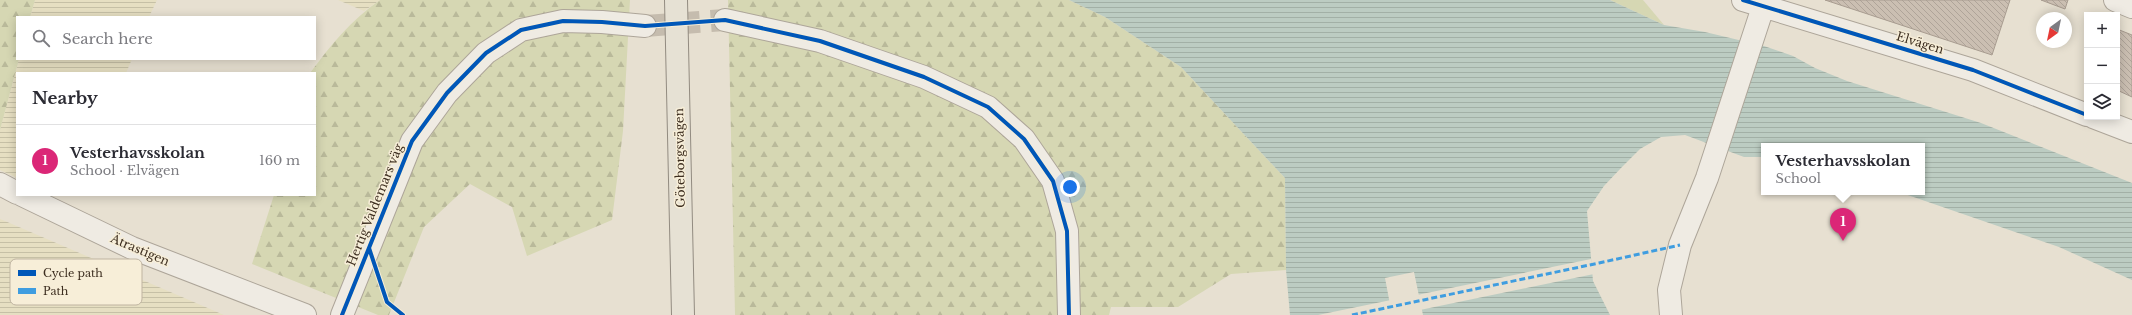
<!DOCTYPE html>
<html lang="en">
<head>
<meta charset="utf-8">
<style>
	body { margin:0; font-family:"Libre Baskerville",serif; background:#f7f7f7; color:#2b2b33 }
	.controls { position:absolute; right:12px; top:12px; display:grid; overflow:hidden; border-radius:0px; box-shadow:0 2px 10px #0003 }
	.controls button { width:36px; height:36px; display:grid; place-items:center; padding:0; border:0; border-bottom:1px solid #e1e1e2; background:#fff; color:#2b2b33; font:20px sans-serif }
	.compass { position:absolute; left:2036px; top:12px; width:36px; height:36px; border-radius:50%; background:#fff; box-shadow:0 2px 10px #0003; rotate:213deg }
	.you { position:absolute; left:1070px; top:187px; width:14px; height:14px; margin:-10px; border:3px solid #fff; border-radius:50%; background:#1a73e8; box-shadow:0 0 0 6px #1a73e833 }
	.badge { display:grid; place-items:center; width:26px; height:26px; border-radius:50%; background:#db2777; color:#fff; font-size:13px; font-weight:700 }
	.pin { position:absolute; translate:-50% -33px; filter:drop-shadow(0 1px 2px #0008) }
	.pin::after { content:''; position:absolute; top:21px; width:14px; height:12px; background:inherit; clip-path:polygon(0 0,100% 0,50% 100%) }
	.popup { position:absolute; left:1761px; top:143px; width:164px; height:52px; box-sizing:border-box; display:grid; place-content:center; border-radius:0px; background:#fff; filter:drop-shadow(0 1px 3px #0005); font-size:13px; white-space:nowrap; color:#7c7c81 }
	.popup b { font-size:15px; color:#2b2b33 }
	.popup::after { content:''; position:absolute; left:50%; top:100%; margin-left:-8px; border:8px solid transparent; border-top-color:#fff }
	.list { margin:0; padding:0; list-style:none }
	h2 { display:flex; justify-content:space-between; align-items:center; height:52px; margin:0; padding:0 16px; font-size:17px }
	h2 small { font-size:13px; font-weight:400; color:#7c7c81 }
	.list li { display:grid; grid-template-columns:26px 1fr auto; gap:12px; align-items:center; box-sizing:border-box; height:72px; padding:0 16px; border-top:1px solid #e1e1e2 }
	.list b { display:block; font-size:15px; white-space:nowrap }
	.list p { margin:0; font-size:13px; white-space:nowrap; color:#7c7c81 }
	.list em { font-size:13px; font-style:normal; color:#7c7c81 }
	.icon { flex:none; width:22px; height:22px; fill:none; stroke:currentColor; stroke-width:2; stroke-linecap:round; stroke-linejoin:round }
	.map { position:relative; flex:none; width:2132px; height:315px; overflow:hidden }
	.search { position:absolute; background:#fff; box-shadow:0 2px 10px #0003; left:16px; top:16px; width:300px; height:44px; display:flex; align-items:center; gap:10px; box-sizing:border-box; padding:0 14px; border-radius:0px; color:#7c7c81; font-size:15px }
	.panel { position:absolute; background:#fff; box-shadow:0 2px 10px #0003; left:16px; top:72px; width:300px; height:124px; border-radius:0px }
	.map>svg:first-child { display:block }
	.farmland { fill:url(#farmland-rules) }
	.grass { fill:#d6d7b3 }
	.forest { fill:url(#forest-firs) }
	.water { fill:url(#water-rules) }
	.pier { fill:#e7e0d1 }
	.building { fill:url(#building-back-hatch); stroke:#a89c90 }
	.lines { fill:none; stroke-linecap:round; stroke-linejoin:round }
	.minor-tunnel { stroke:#c5bcae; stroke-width:22; stroke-dasharray:22 11; stroke-linecap:butt }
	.minor-casing { stroke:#ada599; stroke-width:24 }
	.major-casing { stroke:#928b80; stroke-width:24 }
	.minor { stroke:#efebe3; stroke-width:22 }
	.major { stroke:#e6e1d4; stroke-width:22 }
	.quiet { stroke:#3f9de0; stroke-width:3; stroke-dasharray:6 3; stroke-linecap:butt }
	.cycleway-casing { stroke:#f7eed8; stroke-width:6 }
	.cycleway { stroke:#0057b8; stroke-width:4 }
	.labels { text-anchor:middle; stroke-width:3; stroke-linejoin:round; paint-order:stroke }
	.street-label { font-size:12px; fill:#3d2e20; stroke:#f7eed8 }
	.key { fill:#f7eed8; stroke:#bfb4a1; stroke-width:1 }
	.key-label { font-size:11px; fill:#3d2e20 }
</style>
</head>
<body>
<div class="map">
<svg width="2132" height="315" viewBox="0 0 2132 315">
	<defs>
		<pattern id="farmland-rules" width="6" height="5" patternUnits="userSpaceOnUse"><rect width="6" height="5" fill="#e6dfc2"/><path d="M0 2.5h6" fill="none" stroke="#c6c0a6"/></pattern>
		<pattern id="forest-firs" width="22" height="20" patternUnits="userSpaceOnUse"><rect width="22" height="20" fill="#d6d7b3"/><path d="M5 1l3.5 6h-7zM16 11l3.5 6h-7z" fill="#b9b99a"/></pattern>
		<pattern id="water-rules" width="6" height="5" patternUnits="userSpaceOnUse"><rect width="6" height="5" fill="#bcccc2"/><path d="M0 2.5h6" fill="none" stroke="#a2b0a6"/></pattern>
		<pattern id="building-back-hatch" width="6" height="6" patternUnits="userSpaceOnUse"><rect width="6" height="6" fill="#cbbfb2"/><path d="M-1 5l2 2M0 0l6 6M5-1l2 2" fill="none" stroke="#afa499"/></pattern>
	</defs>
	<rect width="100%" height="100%" fill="#e7e0d1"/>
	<path class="farmland" d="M35 0H157L149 17H30Z
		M338 0H380L364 11Z
		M19 59H132L126 73H17V178L0 170V130Z
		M0 219 5 221 224 315H0Z"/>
	<path class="grass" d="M1610 0H1643L1664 25Z"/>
	<path class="forest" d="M0 0H35L30 17H17V59H19L0 130Z
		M380 0H630L623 131 612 220 527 256 512 207 470 184 424 227 389 315H378L252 264 274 195H315V73H310C331 45 351 20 380 0Z
		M728 0H1069L1105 17 1181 67 1285 178 1286 270 1231 274 1178 307H1111L1109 315H735Z"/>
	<path class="water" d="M1069 0H1610L1664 25 1705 32 1764 46 1793 56 1815 68 1847 81 1981 123 2132 183V280L2059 247 1899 192H1922V146H1764V157H1744L1685 135 1661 137 1640 149 1621 168 1604 186 1587 211 1593 281 1610 315H1423L1414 272 1385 278 1392 315H1290L1286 270 1285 178 1181 67 1105 17Z"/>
	<path class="pier" d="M1591 259 1594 274 1420 310 1417 295Z
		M1391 300 1394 315H1318Z"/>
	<path class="building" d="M1825 0H2010L1992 55Z
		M2041 0H2068L2065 9Z
		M2117 29 2132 35V97L2117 90Z"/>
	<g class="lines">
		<path class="minor-tunnel" d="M645 26 725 20"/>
		<g class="minor-casing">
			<path id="minor" d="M1743 0 1973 70 2087 115
				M2115 0 2132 7
				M725 20 820 41 924 77 988 107 1024 139 1053 181 1067 231 1069 315
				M2093 117 2132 132
				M0 184 17 193
				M22 195 132 248 305 315
				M342 315 412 141 447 93 486 53 521 30 563 21 602 22 645 26
				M1671 315 1669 290 1680 245 1707 178 1763 7"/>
		</g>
		<g class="major-casing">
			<path id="major" d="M676 0 683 315"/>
		</g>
		<use href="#minor" class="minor"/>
		<use href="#major" class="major"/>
		<path class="quiet" d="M1352 315 1599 263 1680 245"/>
		<g class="cycleway-casing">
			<path id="cycleway" d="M1743 0 1973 70 2087 115
				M369 248 387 302 403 315
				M342 315 412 141 447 93 486 53 521 30 563 21 602 22 645 26 725 20 820 41 924 77 988 107 1024 139 1053 181 1067 231 1069 315"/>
		</g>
		<use href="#cycleway" class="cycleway"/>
	</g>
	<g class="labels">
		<g class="street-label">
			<text transform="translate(1920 43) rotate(17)" y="4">Elvägen</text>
			<text transform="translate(680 158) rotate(-91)" y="4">Göteborgsvägen</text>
			<text transform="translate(375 205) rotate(-68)" y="4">Hertig Valdemars väg</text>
			<text transform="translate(140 250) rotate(23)" y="4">Ätrastigen</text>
		</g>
	</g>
	<rect x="10" y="259" width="132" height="46" rx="6" class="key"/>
	<rect x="18" y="270" width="18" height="6" fill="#0057b8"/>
	<rect x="18" y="288" width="18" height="6" fill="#3f9de0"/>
	<g class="key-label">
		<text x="43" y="277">Cycle path</text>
		<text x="43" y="295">Path</text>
	</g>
</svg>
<div class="controls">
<button>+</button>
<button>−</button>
<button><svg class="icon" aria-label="layers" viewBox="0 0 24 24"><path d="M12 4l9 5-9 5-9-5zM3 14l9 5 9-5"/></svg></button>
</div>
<svg class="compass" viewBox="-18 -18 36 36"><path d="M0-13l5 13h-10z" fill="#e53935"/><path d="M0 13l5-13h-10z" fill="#7c7c81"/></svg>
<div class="you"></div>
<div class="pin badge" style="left:1843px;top:241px">1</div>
<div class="popup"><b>Vesterhavsskolan</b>School</div>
<div class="search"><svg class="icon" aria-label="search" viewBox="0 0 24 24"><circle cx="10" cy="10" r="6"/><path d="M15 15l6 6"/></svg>Search here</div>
<section class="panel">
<h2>Nearby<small></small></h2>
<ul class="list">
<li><span class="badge">1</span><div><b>Vesterhavsskolan</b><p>School · Elvägen</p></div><em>160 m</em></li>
</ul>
</section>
</div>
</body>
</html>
